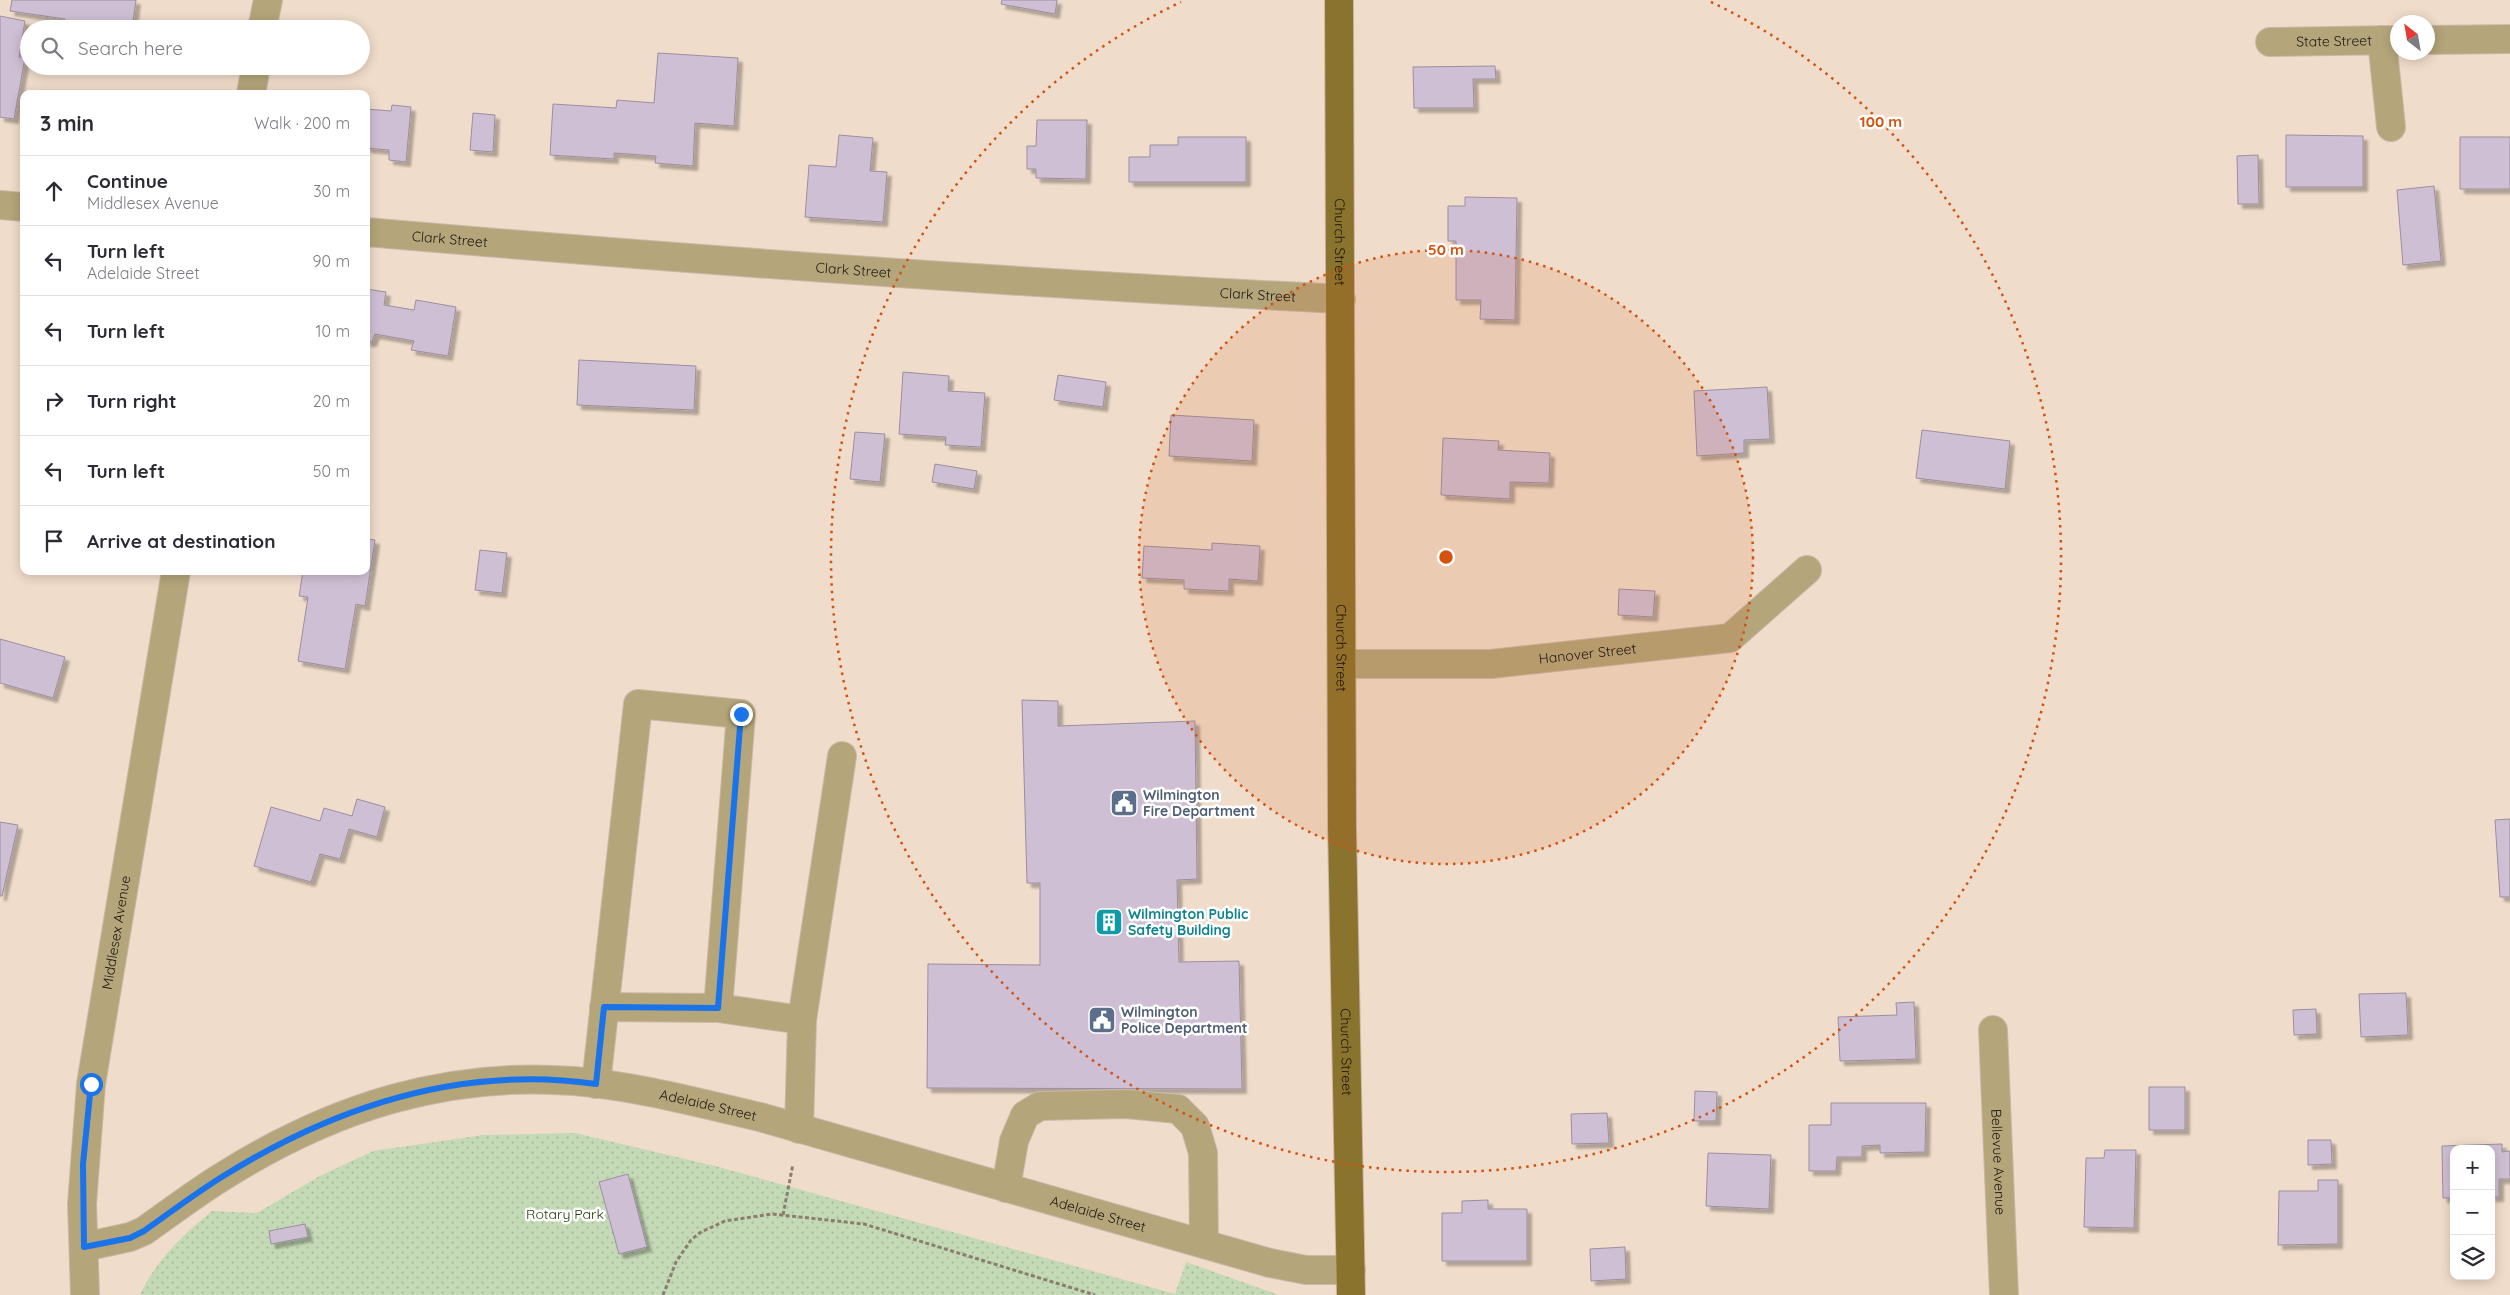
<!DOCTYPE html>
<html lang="en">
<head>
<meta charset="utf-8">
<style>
	body { margin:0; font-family:Quicksand,sans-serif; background:#f7f7f7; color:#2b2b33 }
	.controls { position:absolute; right:15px; bottom:15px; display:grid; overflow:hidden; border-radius:10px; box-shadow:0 2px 12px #0003 }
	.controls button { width:45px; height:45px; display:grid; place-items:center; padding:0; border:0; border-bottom:1px solid #e1e1e2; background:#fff; color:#2b2b33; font:25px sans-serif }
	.compass { position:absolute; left:2390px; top:15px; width:45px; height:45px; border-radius:50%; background:#fff; box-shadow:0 2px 12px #0003; rotate:329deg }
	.stop { position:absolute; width:15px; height:15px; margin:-11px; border:4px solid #1a73e8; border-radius:50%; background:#fff }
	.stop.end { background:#1a73e8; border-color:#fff; box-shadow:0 1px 5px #0008 }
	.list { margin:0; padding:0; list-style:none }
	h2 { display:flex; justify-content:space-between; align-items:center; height:65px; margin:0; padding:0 20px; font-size:21px }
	h2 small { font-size:16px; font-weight:400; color:#7c7c81 }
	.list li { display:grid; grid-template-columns:32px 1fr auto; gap:15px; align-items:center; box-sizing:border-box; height:70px; padding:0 20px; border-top:1px solid #e1e1e2 }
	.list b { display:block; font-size:19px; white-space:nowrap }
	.list p { margin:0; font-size:16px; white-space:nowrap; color:#7c7c81 }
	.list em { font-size:16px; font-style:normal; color:#7c7c81 }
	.icon { flex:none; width:28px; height:28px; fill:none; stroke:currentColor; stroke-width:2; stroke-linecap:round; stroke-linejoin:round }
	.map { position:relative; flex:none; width:2510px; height:1295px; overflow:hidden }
	.search { position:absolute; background:#fff; box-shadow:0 2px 12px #0003; left:20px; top:20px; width:350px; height:55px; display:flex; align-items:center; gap:12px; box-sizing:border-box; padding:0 18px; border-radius:28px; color:#7c7c81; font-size:19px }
	.panel { position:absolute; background:#fff; box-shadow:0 2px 12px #0003; left:20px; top:90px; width:350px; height:485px; border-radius:10px }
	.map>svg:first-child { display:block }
	.park { fill:url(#park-dots) }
	.building { fill:#cfbfd4; stroke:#9c8da0; filter:url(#shadow) }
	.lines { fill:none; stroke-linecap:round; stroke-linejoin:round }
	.minor-casing { stroke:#cab9a9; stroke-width:30 }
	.major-casing { stroke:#cab9a9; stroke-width:30 }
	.path { stroke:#8b7e71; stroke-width:3; stroke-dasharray:4 2.5; stroke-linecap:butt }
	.minor { stroke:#b4a57a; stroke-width:28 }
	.major { stroke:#8a742d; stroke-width:28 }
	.route { stroke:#1a73e8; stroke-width:6 }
	.ring { fill:none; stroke:#d4520d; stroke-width:2.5; stroke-dasharray:2.5 5 }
	.labels { text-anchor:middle; stroke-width:5; stroke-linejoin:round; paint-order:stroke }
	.street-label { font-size:14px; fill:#1f1812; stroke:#fff }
	.service-label { font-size:14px; font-weight:bold; fill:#4e5e75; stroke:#fff; text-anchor:start }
	.culture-label { font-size:14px; font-weight:bold; fill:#0d838f; stroke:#fff; text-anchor:start }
	.park-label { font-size:14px; fill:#1f3800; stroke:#fff }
	.centre { fill:#d4520d; stroke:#fff; stroke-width:2.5 }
	.ring-label { font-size:15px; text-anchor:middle; font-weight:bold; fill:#d4520d; stroke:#fff; stroke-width:5; stroke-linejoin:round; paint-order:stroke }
</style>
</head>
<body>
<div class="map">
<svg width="2510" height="1295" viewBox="0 0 2510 1295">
	<defs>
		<pattern id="park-dots" width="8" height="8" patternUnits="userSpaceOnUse" patternTransform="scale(1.25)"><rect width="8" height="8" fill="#c4d9b5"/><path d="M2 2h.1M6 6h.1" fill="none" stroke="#a8ba9b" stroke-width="1.8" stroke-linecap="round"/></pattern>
		<filter id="shadow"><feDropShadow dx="4.5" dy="4.5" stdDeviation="1" flood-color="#0004"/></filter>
	</defs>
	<rect width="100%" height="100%" fill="#f0dcca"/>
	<path class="park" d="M575 1133 719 1167 1175 1294 1186 1262 1279 1295H140C155 1261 184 1234 212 1211L257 1213 318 1177 373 1151 483 1135Z"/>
	<path class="building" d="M12 0H136L132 29H63L65 19 10 11Z
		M1002 0H1057L1055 14 1001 4Z
		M0 16 25 21 19 57 25 58 14 119 0 117Z
		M658 53 738 58 734 126 695 123 693 166 655 163 656 156 614 153V159L550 155 553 104 616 108 617 100 654 103Z
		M1495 66 1496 79H1473L1474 108H1414L1413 67Z
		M392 105 411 107 406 162 389 160V150L366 148V109L391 111Z
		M473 113 495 115 493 152 470 150Z
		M1037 120H1087L1086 179 1036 178V169H1027V146H1036Z
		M839 135 873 138 870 171 887 172 883 222 805 217 809 165 836 167Z
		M2286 135 2363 136V187H2286Z
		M1178 137H1246V182H1129V157H1150V145H1178Z
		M2460 137H2510V189H2460Z
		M2258 155 2259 204H2238L2237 156Z
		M2434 186 2441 261 2403 265 2397 190Z
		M1465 197 1517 198 1515 320 1480 319 1481 300H1456V241H1448V206H1465Z
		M366 289 386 292 384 305 414 310 416 300 456 307 448 356 411 350 414 341 375 334 372 342H366Z
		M579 360 696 366 694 410 577 405Z
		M903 372 949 376 948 391 985 393 981 447 945 445 946 437 899 434Z
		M1058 375 1106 382 1103 407 1054 400Z
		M1767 387 1770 439 1744 440V453L1697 456 1694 391Z
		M1171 415 1254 420 1252 461 1169 456Z
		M1922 430 2010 441 2005 489 1916 478Z
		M855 432 885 434 880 482 850 479Z
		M1443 438 1499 441 1498 450 1550 453 1549 483 1510 482V499L1441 495Z
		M935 464 977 471 974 489 932 482Z
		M366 539 375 540 365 606 356 604 345 669 298 661 308 597 299 596 303 571H366Z
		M1212 543 1260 546 1258 581 1229 579V591L1184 589V580L1142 578 1144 546 1212 550Z
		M480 550 507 553 502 593 475 590Z
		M1619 589 1655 591 1653 617 1618 615Z
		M0 639 65 657 53 698 0 683Z
		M1022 700 1058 701V726L1195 721 1197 879 1177 880 1179 962 1239 961 1242 1089 927 1088 928 964 1040 965V883H1027Z
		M357 799 385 807 377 837 349 829 340 859 320 854 311 882 254 866 271 807 320 821 324 808 352 816Z
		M2510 819V897H2500L2495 820Z
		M0 822 18 825 2 896H0Z
		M2406 993 2408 1035 2361 1037 2359 994Z
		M1914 1002 1916 1059 1840 1061 1838 1017 1897 1015 1896 1003Z
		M2316 1009 2317 1034 2294 1035 2293 1010Z
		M2149 1087H2185V1130H2149Z
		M1695 1091 1717 1092 1716 1121H1694Z
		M1831 1103H1926L1925 1152 1880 1153V1145L1862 1146V1157H1837L1836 1171H1809V1125H1831Z
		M1607 1113 1609 1143 1572 1144 1571 1114Z
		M2308 1140H2331L2332 1164 2308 1165Z
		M2502 1144V1152L2510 1151V1179H2499V1197H2491V1149H2454V1198H2443L2442 1146Z
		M2105 1150H2136L2134 1228 2084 1227 2086 1158H2104Z
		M1708 1153 1771 1155 1769 1209 1706 1206Z
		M628 1174 647 1247 619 1254 599 1182Z
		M2318 1180H2338V1244L2278 1245 2279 1191H2318Z
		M1488 1200V1209H1527V1261H1442V1213H1462V1201Z
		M305 1224 308 1237 271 1244 269 1231Z
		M1625 1247 1626 1279 1591 1281 1590 1249Z"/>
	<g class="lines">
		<g class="minor-casing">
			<g id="minor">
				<path d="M262 29 268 0"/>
				<path d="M2382 40 2391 127"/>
				<path d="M2428 40 2510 39"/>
				<path id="s1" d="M2270 42 2398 40"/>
				<path d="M251 94 256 66"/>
				<path d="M0 205 24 207"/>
				<path id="s2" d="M366 232C691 260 1016 283 1341 299"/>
				<path id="s3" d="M1342 664H1491L1730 638 1807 570"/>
				<path d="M604 1007 718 1008 802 1020 799 1129"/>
				<path d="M802 1020 842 756"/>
				<path id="s4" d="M1993 1030 2004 1295"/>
				<path d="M596 1084 638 704 741 714 718 1008"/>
				<path d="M1006 1188 1014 1141 1025 1115 1040 1106 1126 1104 1178 1109 1195 1126 1203 1153 1204 1244"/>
				<path id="s5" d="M84 1247 130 1237 144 1231C171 1212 197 1192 225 1175 332 1108 446 1071 574 1081 636 1086 699 1103 760 1117L1270 1263 1306 1270H1351"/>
				<path id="s6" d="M85 1295 82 1204 91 1084 176 571"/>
			</g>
		</g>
		<g class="major-casing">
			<g id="major">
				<path id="s7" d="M1339 0 1342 826 1351 1295"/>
			</g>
		</g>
		<path class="path" d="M783 1215 793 1164
			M663 1295 676 1262 691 1240 701 1232 725 1221 772 1214 864 1224 1095 1295"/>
		<use href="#minor" class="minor"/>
		<use href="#major" class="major"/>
	</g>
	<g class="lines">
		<path class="route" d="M91 1084 83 1164 84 1247 130 1238 144 1231C171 1212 197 1192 225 1175 338 1105 463 1065 596 1084L604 1007 718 1008 741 714"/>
	</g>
	<circle cx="1446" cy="557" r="307" fill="#d4520d" fill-opacity=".12"/>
	<g class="ring">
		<circle cx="1446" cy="557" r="307"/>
		<path d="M1711 2A615 615 0 1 1 1181 2"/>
	</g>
	<defs>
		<g id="civic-square" transform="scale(1.4375)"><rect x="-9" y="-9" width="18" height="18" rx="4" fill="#5c6f8a" stroke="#fff"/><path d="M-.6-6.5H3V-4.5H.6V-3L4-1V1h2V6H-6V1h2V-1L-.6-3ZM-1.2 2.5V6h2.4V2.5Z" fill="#fff"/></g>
		<g id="building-square" transform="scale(1.4375)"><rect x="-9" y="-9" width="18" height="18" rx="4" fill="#0f9aa8" stroke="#fff"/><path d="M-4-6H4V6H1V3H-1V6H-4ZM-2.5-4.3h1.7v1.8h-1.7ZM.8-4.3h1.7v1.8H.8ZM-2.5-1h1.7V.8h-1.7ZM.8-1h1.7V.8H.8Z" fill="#fff"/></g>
	</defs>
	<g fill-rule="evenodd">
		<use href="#civic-square" x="1124" y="803"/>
		<use href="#building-square" x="1109" y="922"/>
		<use href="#civic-square" x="1102" y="1020"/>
	</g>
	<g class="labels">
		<g class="street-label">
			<text dy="5" stroke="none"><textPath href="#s1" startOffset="64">State Street</textPath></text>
			<text dy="5" stroke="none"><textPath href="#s2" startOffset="84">Clark Street</textPath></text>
			<text dy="5" stroke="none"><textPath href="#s7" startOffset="242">Church Street</textPath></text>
			<text dy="5" stroke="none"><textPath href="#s2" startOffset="489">Clark Street</textPath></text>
			<text dy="5" stroke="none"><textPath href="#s2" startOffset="894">Clark Street</textPath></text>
			<text dy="5" stroke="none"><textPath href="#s7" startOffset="648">Church Street</textPath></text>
			<text dy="5" stroke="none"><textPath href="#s3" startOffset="246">Hanover Street</textPath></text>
			<text dy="5" stroke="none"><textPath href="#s6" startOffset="365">Middlesex Avenue</textPath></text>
			<text dy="5" stroke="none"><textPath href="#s7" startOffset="1052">Church Street</textPath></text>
			<text dy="5" stroke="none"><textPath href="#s5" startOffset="665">Adelaide Street</textPath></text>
			<text dy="5" stroke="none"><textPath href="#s4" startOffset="132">Bellevue Avenue</textPath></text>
			<text dy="5" stroke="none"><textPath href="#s5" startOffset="1070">Adelaide Street</textPath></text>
		</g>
		<g class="service-label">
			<text x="1143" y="800">Wilmington<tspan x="1143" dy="16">Fire Department</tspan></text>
			<text x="1121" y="1017">Wilmington<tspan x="1121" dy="16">Police Department</tspan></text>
		</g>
		<g class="culture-label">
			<text x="1128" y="919">Wilmington Public<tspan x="1128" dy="16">Safety Building</tspan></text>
		</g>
		<g class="park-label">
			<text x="565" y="1219">Rotary Park</text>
		</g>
	</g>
	<circle cx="1446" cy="557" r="8" class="centre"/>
	<g class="ring-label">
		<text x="1881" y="127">100 m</text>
		<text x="1446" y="255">50 m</text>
	</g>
</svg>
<div class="controls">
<button>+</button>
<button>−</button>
<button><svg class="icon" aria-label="layers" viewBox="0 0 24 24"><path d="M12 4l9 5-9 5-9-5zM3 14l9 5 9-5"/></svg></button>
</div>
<svg class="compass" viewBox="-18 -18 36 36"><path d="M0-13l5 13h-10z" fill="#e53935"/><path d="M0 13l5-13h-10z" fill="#7c7c81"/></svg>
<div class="stop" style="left:91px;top:1084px"></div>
<div class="stop end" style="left:741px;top:714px"></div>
<div class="search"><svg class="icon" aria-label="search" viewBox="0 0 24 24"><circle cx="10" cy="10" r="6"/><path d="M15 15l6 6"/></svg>Search here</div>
<section class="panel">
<h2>3 min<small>Walk · 200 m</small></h2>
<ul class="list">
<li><svg class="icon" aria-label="ahead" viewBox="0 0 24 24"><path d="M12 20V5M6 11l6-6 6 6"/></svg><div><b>Continue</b><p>Middlesex Avenue</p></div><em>30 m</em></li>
<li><svg class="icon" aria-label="left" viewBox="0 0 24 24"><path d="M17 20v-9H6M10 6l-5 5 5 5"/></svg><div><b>Turn left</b><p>Adelaide Street</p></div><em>90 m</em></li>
<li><svg class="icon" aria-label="left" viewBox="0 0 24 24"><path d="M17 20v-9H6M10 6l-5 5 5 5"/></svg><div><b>Turn left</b></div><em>10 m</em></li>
<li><svg class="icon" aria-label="right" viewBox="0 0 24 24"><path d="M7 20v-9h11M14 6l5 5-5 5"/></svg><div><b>Turn right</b></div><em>20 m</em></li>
<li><svg class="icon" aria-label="left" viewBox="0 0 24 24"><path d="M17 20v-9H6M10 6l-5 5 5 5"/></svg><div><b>Turn left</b></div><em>50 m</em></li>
<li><svg class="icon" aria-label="arrive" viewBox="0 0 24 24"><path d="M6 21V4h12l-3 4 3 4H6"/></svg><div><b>Arrive at destination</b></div></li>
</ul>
</section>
</div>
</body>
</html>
